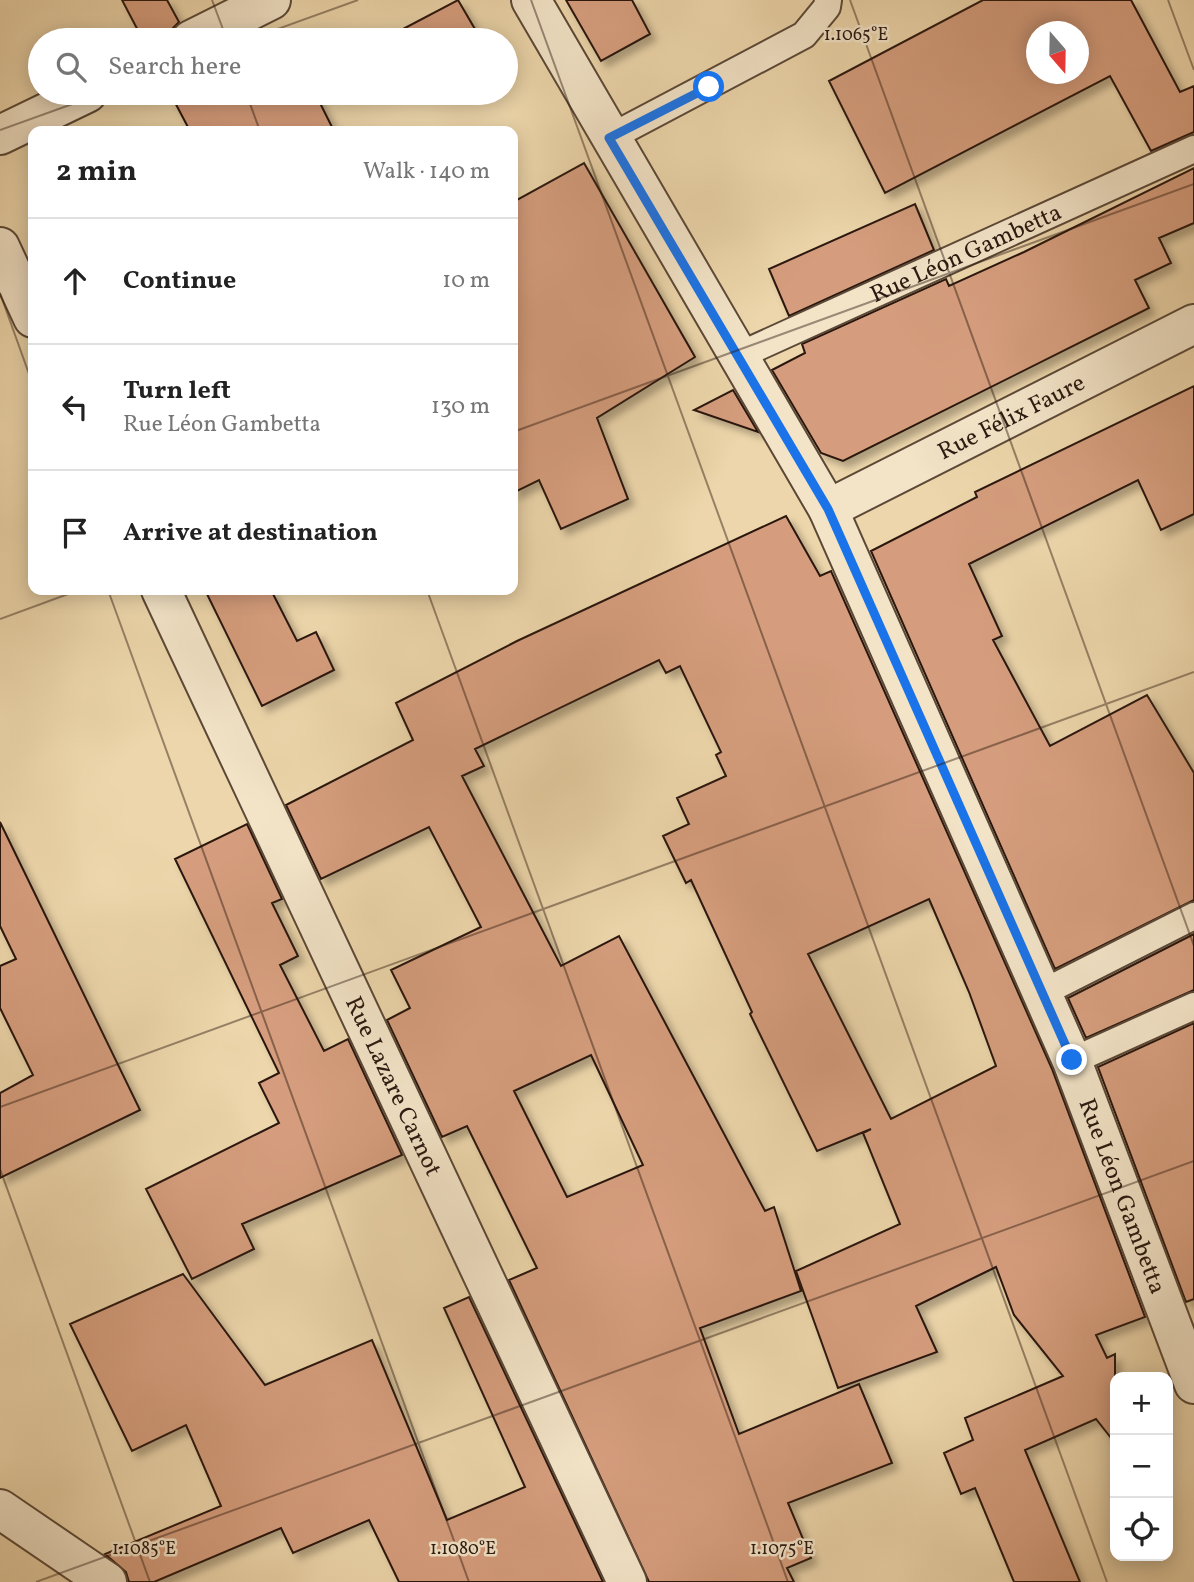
<!DOCTYPE html>
<html lang="en">
<head>
<meta charset="utf-8">
<style>
	body { margin:0; font-family:Vollkorn,serif; background:#f2f2f2; color:#222 }
	.controls { position:absolute; right:21px; bottom:21px; display:grid; overflow:hidden; border-radius:14px; box-shadow:0 4px 18px #0003 }
	.controls button { width:63px; height:63px; display:grid; place-items:center; padding:0; border:0; border-bottom:2px solid #e0e0e0; background:#fff; color:#222; font:35px sans-serif }
	.compass { position:absolute; left:1026px; top:21px; width:63px; height:63px; border-radius:50%; background:#fff; box-shadow:0 4px 18px #0003; rotate:160deg }
	.stop { position:absolute; width:21px; height:21px; margin:-16px; border:5px solid #1a73e8; border-radius:50%; background:#fff }
	.stop.end { background:#1a73e8; border-color:#fff; box-shadow:0 2px 7px #0008 }
	.list { margin:0; padding:0; list-style:none }
	h2 { display:flex; justify-content:space-between; align-items:center; height:91px; margin:0; padding:0 28px; font-size:30px }
	h2 small { font-size:23px; font-weight:400; color:#767676 }
	.list li { display:grid; grid-template-columns:46px 1fr auto; gap:21px; align-items:center; box-sizing:border-box; height:126px; padding:0 28px; border-top:2px solid #e0e0e0 }
	.list b { display:block; font-size:26px; white-space:nowrap }
	.list p { margin:0; font-size:23px; white-space:nowrap; color:#767676 }
	.list em { font-size:23px; font-style:normal; color:#767676 }
	.icon { flex:none; width:38px; height:38px; fill:none; stroke:currentColor; stroke-width:2; stroke-linecap:round; stroke-linejoin:round }
	.map { position:relative; flex:none; width:1194px; height:1582px; overflow:hidden }
	.search { position:absolute; background:#fff; box-shadow:0 4px 18px #0003; left:28px; top:28px; width:490px; height:77px; display:flex; align-items:center; gap:18px; box-sizing:border-box; padding:0 24px; border-radius:38px; color:#767676; font-size:26px }
	.panel { position:absolute; background:#fff; box-shadow:0 4px 18px #0003; left:28px; top:126px; width:490px; height:469px; border-radius:14px }
	.map>svg:first-child { display:block }
	.building { fill:#d59d7d; stroke:#2a1810; stroke-width:2; fill-rule:evenodd; filter:url(#shadow) }
	.lines { fill:none; stroke-linecap:round; stroke-linejoin:round }
	.service-casing { stroke:#5b4837; stroke-width:30 }
	.minor-casing { stroke:#5b4837; stroke-width:42 }
	.tertiary-casing { stroke:#5b4837; stroke-width:42 }
	.service { stroke:#f3e4c8; stroke-width:26 }
	.minor { stroke:#f3e4c8; stroke-width:38 }
	.tertiary { stroke:#f3e4c8; stroke-width:38 }
	.route { stroke:#1a73e8; stroke-width:9 }
	.ticks { fill:none; stroke:#2a1810; stroke-width:2; stroke-opacity:0.45 }
	.labels { text-anchor:middle; stroke-width:5; stroke-linejoin:round; paint-order:stroke }
	.street-label { font-size:24px; fill:#2a1810; stroke:#f3e4c8 }
	.ticks-label { font-size:18px; text-anchor:middle; fill:#2a1810; stroke:#f3e4c8; stroke-width:5; stroke-linejoin:round; paint-order:stroke }
</style>
</head>
<body>
<div class="map">
<svg width="1194" height="1582" viewBox="0 0 1194 1582">
	<defs>
		<filter id="shadow"><feDropShadow dx="6" dy="6" stdDeviation="3.5" flood-color="#0004"/></filter>
	</defs>
	<rect width="100%" height="100%" fill="#edd6ab"/>
	<filter id="stains"><feTurbulence type="fractalNoise" baseFrequency=".00286" numOctaves="4"/><feColorMatrix values="0 0 0 0 .2 0 0 0 0 .09 0 0 0 0 .02 0 0 0 .5 -.17"/></filter>
	<radialGradient id="worn" r=".72"><stop offset=".6" stop-color="#630" stop-opacity="0"/><stop offset="1" stop-color="#630" stop-opacity=".3"/></radialGradient>
	<path class="building" d="M122 0H167L179 22 172 29 169 40H143Z
		M458 0 479 36 478 40 384 39Z
		M566 0H632L650 34 601 61Z
		M983 0H1131L1180 92 1194 86V132L1151 151 1110 76 885 193 829 81ZM1037 32H1079V74H1037Z
		M170 93H315L334 131H190Z
		M584 163 695 357 597 418 628 499 561 529 539 480 513 493V202Z
		M1194 168V223L1159 238 1171 263 1135 280 1149 308 843 461 821 453 772 370 805 353 802 344 946 279 949 286 1024 252Z
		M915 204 934 250 789 316 769 269Z
		M1194 386V514L1161 530 1138 480 969 564 1002 636 993 640 1050 746 1147 695 1194 773V900L1055 969 871 551 977 497 975 492Z
		M733 390 758 432 694 410Z
		M786 516 820 576 831 571 1052 1069 1145 1317 1096 1335 1107 1358 1115 1354V1443L1096 1419 1025 1450 1080 1582H1014L975 1488 961 1494 944 1453 973 1440 965 1418 1063 1376 1014 1315 996 1267 916 1306 937 1352 838 1388 796 1271 900 1224 863 1133 871 1129 817 1151 750 1014 752 1012 691 880 686 883 663 836 689 824 677 798 726 776 716 755 721 752 680 666 666 673 659 660 475 749 484 766 462 776 561 966 619 936 765 1211 774 1207 801 1291 700 1328 739 1434 859 1384 892 1463 788 1503 811 1558 787 1568 794 1582H649L509 1280 537 1268 467 1126 442 1137 387 1020 410 1008 391 970 481 927 429 827 321 879 286 805 413 740 396 703 517 641ZM929 899 969 992 996 1066 891 1119 808 954ZM591 1055 643 1165 567 1197 514 1091Z
		M205 590H271L297 641 316 632 334 670 262 706Z
		M0 822 140 1110 0 1178V1093L33 1075 0 1008V966L16 959 0 926Z
		M247 824 282 899 272 903 298 956 280 965 324 1051 348 1039 402 1155 242 1224 254 1249 192 1279 146 1189 279 1123 259 1083 279 1073 175 859Z
		M1194 934V990L1086 1038 1068 998Z
		M1194 1023V1299L1186 1302 1098 1067Z
		M183 1274 265 1385 372 1340 447 1520 525 1487 444 1308 469 1297 603 1582H399L369 1520 293 1553 281 1528 154 1582H129L126 1572 105 1554 221 1506 186 1425 132 1451 70 1324Z"/>
	<g class="lines">
		<g class="service-casing">
			<g id="service">
				<path d="M609 138 804 35 827 7 828 0"/>
				<path id="s1" d="M738 356 1194 149"/>
				<path d="M1042 993 1194 916"/>
				<path d="M1072 1061 1194 1006"/>
			</g>
		</g>
		<g class="minor-casing">
			<g id="minor">
				<path id="s2" d="M531 0 828 509 1072 1061 1194 1384"/>
				<path d="M191 40 271 0"/>
				<path d="M0 135 87 93"/>
				<path id="s3" d="M828 509 1194 324"/>
				<path d="M0 1509 107 1582"/>
			</g>
		</g>
		<g class="tertiary-casing">
			<g id="tertiary">
				<path d="M0 247 33 318"/>
				<path id="s4" d="M161 590 627 1582"/>
			</g>
		</g>
		<use href="#service" class="service"/>
		<use href="#minor" class="minor"/>
		<use href="#tertiary" class="tertiary"/>
	</g>
	<g class="lines">
		<path class="route" d="M709 87 609 138 828 509 1072 1060"/>
	</g>
	<path class="ticks" d="M212 0 227 40M531 0 1107 1582M850 0 1194 946M1168 0 1194 70M247 40 358 0M246 93 260 131M0 130 103 93M0 293 33 385M513 432 1194 184M108 590 469 1582M427 590 788 1582M0 619 79 590M0 1107 1194 672M0 1169 150 1582M36 1582 1194 1161"/>
	<g class="labels">
		<g class="street-label">
			<text dy="8" stroke="none"><textPath href="#s1" startOffset="250">Rue Léon Gambetta</textPath></text>
			<text dy="8" stroke="none"><textPath href="#s3" startOffset="205">Rue Félix Faure</textPath></text>
			<text dy="8" stroke="none"><textPath href="#s4" startOffset="548">Rue Lazare Carnot</textPath></text>
			<text dy="8" stroke="none"><textPath href="#s2" startOffset="1337">Rue Léon Gambetta</textPath></text>
		</g>
	</g>
	<g class="ticks-label">
		<text x="856" y="40">1.1065°E</text>
		<text x="144" y="1554">1.1085°E</text>
		<text x="463" y="1554">1.1080°E</text>
		<text x="782" y="1554">1.1075°E</text>
	</g>
	<rect width="100%" height="100%" filter="url(#stains)"/>
	<rect width="100%" height="100%" fill="url(#worn)"/>
</svg>
<div class="controls">
<button>+</button>
<button>−</button>
<button><svg class="icon" aria-label="locate" viewBox="0 0 24 24"><circle cx="12" cy="12" r="6"/><path d="M12 2v4M12 18v4M2 12h4M18 12h4"/></svg></button>
</div>
<svg class="compass" viewBox="-18 -18 36 36"><path d="M0-13l5 13h-10z" fill="#e53935"/><path d="M0 13l5-13h-10z" fill="#767676"/></svg>
<div class="stop" style="left:709px;top:87px"></div>
<div class="stop end" style="left:1072px;top:1060px"></div>
<div class="search"><svg class="icon" aria-label="search" viewBox="0 0 24 24"><circle cx="10" cy="10" r="6"/><path d="M15 15l6 6"/></svg>Search here</div>
<section class="panel">
<h2>2 min<small>Walk · 140 m</small></h2>
<ul class="list">
<li><svg class="icon" aria-label="ahead" viewBox="0 0 24 24"><path d="M12 20V5M6 11l6-6 6 6"/></svg><div><b>Continue</b></div><em>10 m</em></li>
<li><svg class="icon" aria-label="left" viewBox="0 0 24 24"><path d="M17 20v-9H6M10 6l-5 5 5 5"/></svg><div><b>Turn left</b><p>Rue Léon Gambetta</p></div><em>130 m</em></li>
<li><svg class="icon" aria-label="arrive" viewBox="0 0 24 24"><path d="M6 21V4h12l-3 4 3 4H6"/></svg><div><b>Arrive at destination</b></div></li>
</ul>
</section>
</div>
</body>
</html>
